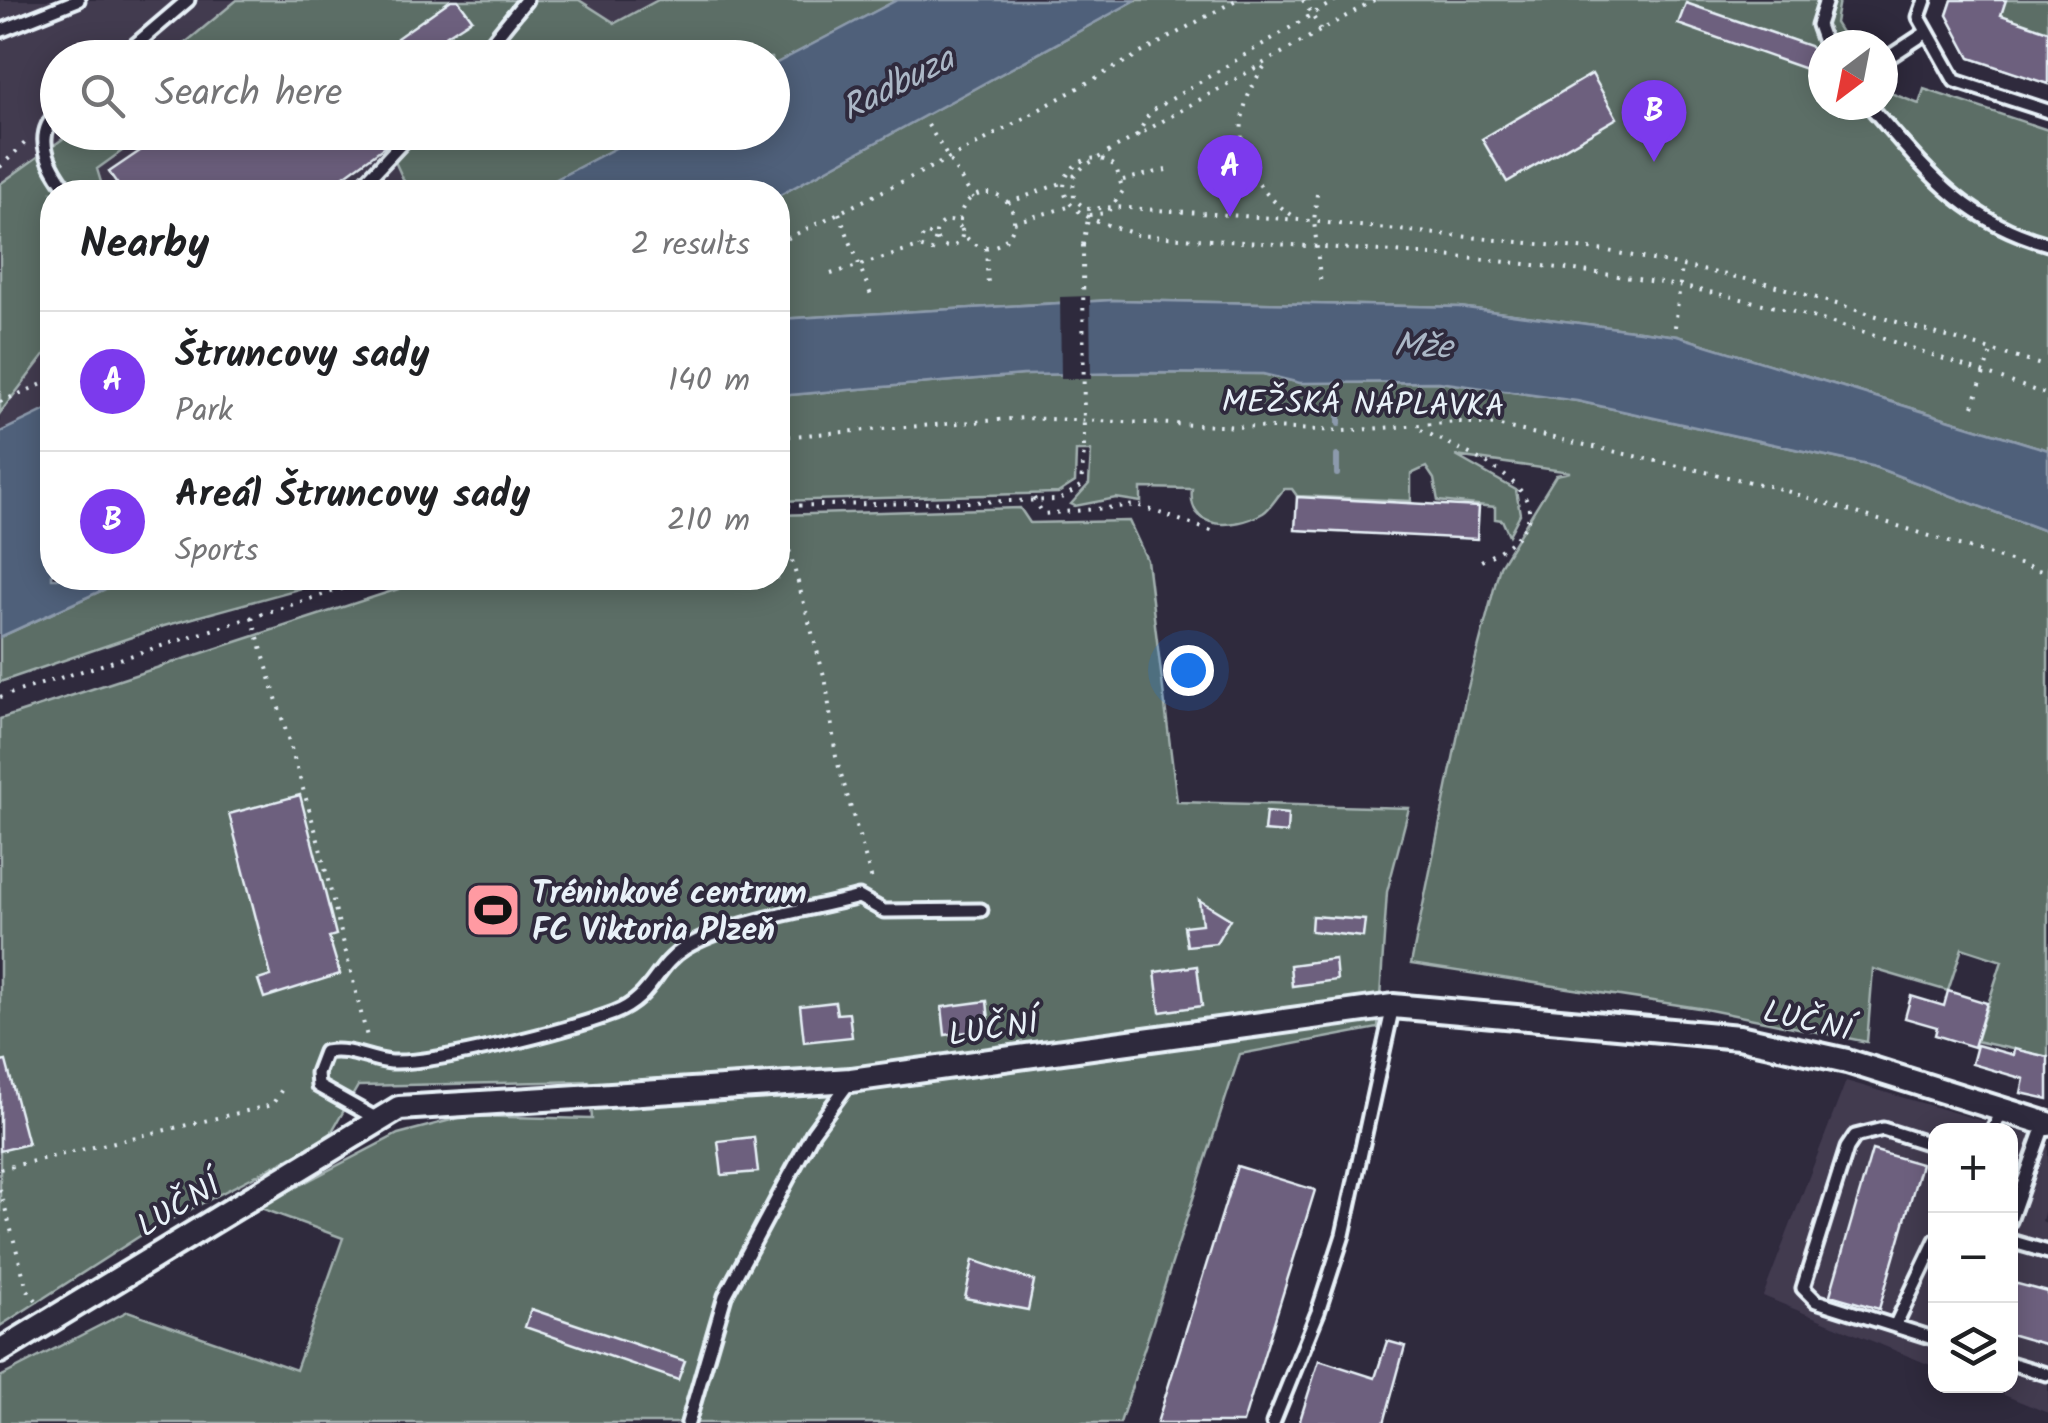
<!DOCTYPE html>
<html lang="en">
<head>
<meta charset="utf-8">
<style>
	body { margin:0; font-family:Kalam,sans-serif; background:#f2f2f2; color:#202124 }
	.controls { position:absolute; right:30px; bottom:30px; display:grid; overflow:hidden; border-radius:20px; box-shadow:0 5px 25px #0003 }
	.controls button { width:90px; height:90px; display:grid; place-items:center; padding:0; border:0; border-bottom:2px solid #e0e0e0; background:#fff; color:#202124; font:50px sans-serif }
	.compass { position:absolute; left:1808px; top:30px; width:90px; height:90px; border-radius:50%; background:#fff; box-shadow:0 5px 25px #0003; rotate:212deg }
	.you { position:absolute; left:1188px; top:670px; width:35px; height:35px; margin:-25px; border:8px solid #fff; border-radius:50%; background:#1a73e8; box-shadow:0 0 0 15px #1a73e833 }
	.badge { display:grid; place-items:center; width:65px; height:65px; border-radius:50%; background:#7c3aed; color:#fff; font-size:32px; font-weight:700 }
	.pin { position:absolute; translate:-50% -82px; filter:drop-shadow(0 2px 5px #0008) }
	.pin::after { content:''; position:absolute; top:52px; width:35px; height:30px; background:inherit; clip-path:polygon(0 0,100% 0,50% 100%) }
	.list { margin:0; padding:0; list-style:none }
	h2 { display:flex; justify-content:space-between; align-items:center; height:130px; margin:0; padding:0 40px; font-size:42px }
	h2 small { font-size:32px; font-weight:400; color:#757577 }
	.list li { display:grid; grid-template-columns:65px 1fr auto; gap:30px; align-items:center; box-sizing:border-box; height:140px; padding:0 40px; border-top:2px solid #e0e0e0 }
	.list b { display:block; font-size:38px; white-space:nowrap }
	.list p { margin:0; font-size:32px; white-space:nowrap; color:#757577 }
	.list em { font-size:32px; font-style:normal; color:#757577 }
	.icon { flex:none; width:55px; height:55px; fill:none; stroke:currentColor; stroke-width:2; stroke-linecap:round; stroke-linejoin:round }
	.map { position:relative; flex:none; width:2048px; height:1423px; overflow:hidden }
	.search { position:absolute; background:#fff; box-shadow:0 5px 25px #0003; left:40px; top:40px; width:750px; height:110px; display:flex; align-items:center; gap:25px; box-sizing:border-box; padding:0 35px; border-radius:55px; color:#757577; font-size:38px }
	.panel { position:absolute; background:#fff; box-shadow:0 5px 25px #0003; left:40px; top:180px; width:750px; height:410px; border-radius:40px }
	.map>svg:first-child { display:block }
	.built { fill:#423a50 }
	.green { fill:#5b6e66; stroke:#a2b0af; stroke-width:2.5 }
	.water { fill:#4f607a; stroke:#8c9aac; stroke-width:2.5 }
	.pier { fill:#2f2a3d }
	.lines { fill:none; stroke-linecap:round; stroke-linejoin:round }
	.stream { stroke:#8c9aac; stroke-width:6 }
	.building { fill:#6d617e; stroke:#e8f1f8; stroke-width:2.5 }
	.service-casing { stroke:#e8f1f8; stroke-width:19 }
	.minor-casing { stroke:#e8f1f8; stroke-width:30 }
	.path { stroke:#e8f1f8; stroke-width:4; stroke-dasharray:2.5 8; stroke-linecap:butt }
	.service { stroke:#2f2a3d; stroke-width:11 }
	.minor { stroke:#2f2a3d; stroke-width:22 }
	.path-bridge { stroke:#e8f1f8; stroke-width:4; stroke-dasharray:2.5 8; stroke-linecap:butt }
	.labels { text-anchor:middle; stroke-width:8; stroke-linejoin:round; paint-order:stroke }
	.street-label { font-size:32px; fill:#e8f1f8; stroke:#2f2a3d }
	.poi-label { font-size:32px; font-weight:bold; fill:#e8f1f8; stroke:#2f2a3d; text-anchor:start }
	.water-label { font-size:35px; font-style:italic; fill:#abb7c6; stroke:#2f2a3d }
</style>
</head>
<body>
<div class="map">
<svg width="2048" height="1423" viewBox="0 0 2048 1423">
	<rect width="100%" height="100%" fill="#2f2a3d"/>
	<filter id="ink" filterUnits="userSpaceOnUse"><feTurbulence type="fractalNoise" baseFrequency=".01" numOctaves="2"/><feDisplacementMap in="SourceGraphic" scale="20" xChannelSelector="R" yChannelSelector="G"/><feConvolveMatrix kernelMatrix="1 2 1 2 8 2 1 2 1" color-interpolation-filters="sRGB"/></filter>
	<g filter="url(#ink)">
		<path class="built" d="M0 0H817L711 57 58 58V132L574 133 464 192H52V407L0 432Z
			M1846 1081 2048 1140V1199L2042 1221 2048 1224V1413L1982 1386H2010V1130H1936L1935 1367 1763 1296Z"/>
		<path class="green" d="M237 0H579L615 23 658 0H897L773 65 772 58H309L263 46 248 57 167 58Z
			M1136 0H1839L1835 23 1849 45H1823V105H1883V90L1919 104 1924 89 2048 130V450L1677 336 1459 307 1113 300 778 319V196Z
			M1952 0H2048V84L1970 58 1947 15Z
			M71 133H147L97 169 104 192H52V345L0 413V184Z
			M382 133H644L532 192H409Z
			M1141 373 1263 374 1300 383 1439 382 1577 401 1872 466 2048 532V1057L1976 1041 2002 961 1962 948 1948 991 1873 969 1867 1042 1705 1009 1411 964 1466 695 1500 566 1556 475 1570 472 1456 456 1516 490 1520 514 1509 535 1502 520 1495 519V507L1438 501 1434 479 1426 467 1411 474V501L1297 496 1292 489H1284C1277 496 1271 508 1263 513 1234 530 1187 531 1192 489L1141 488V502L1116 498 1075 506 1071 504 1089 484 1091 451H1076L1075 482 1058 493 778 501V396L1023 375Z
			M1020 508 1030 523 1129 521 1147 560 1177 802 1409 808 1387 892 1378 1028 1240 1054 1120 1423H0V1377L128 1311 296 1370 343 1238 258 1207 398 1134 466 1116 592 1119 589 1081 358 1086 328 1138 143 1234 0 1326V719L432 578H778V515Z
			M129 578H338L164 626 0 682V637Z"/>
		<path class="water" d="M897 0H1136L778 196 532 192 644 133 772 132 773 65Z
			M1113 300 1459 307 1677 336 2048 450V532L1872 466 1577 401 1439 382 1300 383 1263 374 1141 373 1023 375 778 396V319Z
			M52 407V578H129L0 637V432Z"/>
		<path class="pier" d="M1090 296 1091 379H1061L1060 297Z"/>
		<g class="lines">
			<path class="stream" d="M1339 424V417
				M1337 474V456"/>
		</g>
		<path class="building" d="M451 0H458L472 19 411 58 397 38Z
			M1952 0H2006L2001 15 2048 31V84L1970 58 1947 15Z
			M1686 3 1810 46 1823 60V75L1678 24Z
			M1592 74 1617 118 1507 182 1482 139Z
			M168 132H379L387 145 322 192H123L109 172Z
			M1297 497 1479 507 1477 539 1295 530Z
			M300 795 336 935 329 937 340 974 264 998 258 980 271 976 229 814Z
			M1266 812 1288 814 1287 833 1264 831Z
			M1199 900 1230 919 1216 943 1187 946 1184 926 1202 924Z
			M1312 916 1365 920 1363 937 1311 931Z
			M1335 959 1337 980 1292 986 1290 965Z
			M1197 966 1202 1006 1160 1012 1155 972Z
			M1948 991 1987 1003 1974 1047 1935 1035 1937 1027 1905 1018 1911 996 1944 1006Z
			M987 1001 990 1029 945 1035 942 1007Z
			M835 1002 837 1014 849 1013 852 1037 804 1042 800 1006Z
			M1977 1045 2013 1055 2014 1049 2048 1057V1099L2021 1093 2024 1079 1972 1064Z
			M6 1061 28 1144 0 1151V1062Z
			M754 1137 758 1172 722 1175 718 1141Z
			M1872 1150 1921 1164 1879 1309 1830 1295Z
			M1237 1166 1315 1190 1243 1423H1157Z
			M973 1260 1034 1281 1028 1310 965 1298Z
			M2010 1282 2048 1292V1345L2010 1334Z
			M531 1309 685 1361 678 1380 525 1327Z
			M1387 1341 1405 1346 1384 1423H1299L1319 1360 1375 1378Z"/>
		<g class="lines">
			<g class="service-casing">
				<path id="service" d="M1925 0 1919 17 1955 81 2048 111
					M0 31 78 0
					M1825 45 1818 25 1826 0
					M120 58 188 0
					M479 58 526 0
					M1883 61 1927 32
					M1869 105C1925 169 1963 221 2048 244
					M58 112C31 137 51 169 69 192
					M356 192 412 132
					M379 1120 318 1086 317 1073 325 1052C349 1047 368 1060 391 1062 437 1064 568 1030 614 1013 653 998 654 967 685 948 724 923 812 909 859 897L884 911 981 910
					M1993 1130 2003 1110
					M1936 1146 1883 1129 1855 1136 1847 1148 1803 1288 1816 1301 1936 1339
					M2010 1221 2045 1123
					M2010 1241 2048 1252
					M1895 1326 1936 1240
					M2010 1363 2046 1374
					M688 1423 725 1296 813 1132 851 1080
					M1273 1423 1318 1312 1343 1235 1393 1006"/>
			</g>
			<g class="minor-casing">
				<path id="minor" d="M0 1351 399 1108 851 1080 1393 1006 1739 1037 1847 1061 2048 1124"/>
			</g>
			<path class="path" d="M1303 0 1321 30
				M1374 0 1084 166 1073 177 1074 199 1086 209 1115 207 1299 220 1608 251 1766 283 2048 367
				M1264 67C1224 123 1239 182 1295 217
				M928 125 973 198
				M1137 136 1150 112 1336 0
				M0 167 29 139
				M1123 180 1166 170
				M960 220a27 27 0 1 1 54 0a27 27 0 1 1-54 0Z
				M1317 194 1314 221 1321 286
				M1008 203 1064 182
				M839 213 871 295
				M1089 215 1107 213 1123 191 1116 167C1086 140 1043 183 1076 209 1091 222 1118 227 1137 235 1347 250 1562 255 1767 305 1863 329 1955 363 2048 395
				M936 234a13 13 0 1 1 26 0a13 13 0 1 1-26 0Z
				M1014 222 1072 206
				M778 243 972 147 1236 0
				M1083 245 1089 214
				M986 248 988 286
				M831 274 919 247 932 251 936 237 924 233 919 247
				M1675 327 1682 266
				M0 402 52 380
				M1973 406 1992 349
				M1421 430C1477 458 1597 504 1479 562
				M778 437 1024 418 1344 431 1459 422 1496 425 1777 488 2048 573
				M1034 498 1043 514 1137 505 1217 533
				M778 506 1059 500 1081 486 1084 451
				M778 510 826 683 836 757 873 884
				M252 617 317 836 368 1041
				M0 697 376 578
				M0 1169 272 1105 284 1086
				M0 1189 27 1289 36 1300"/>
			<use href="#service" class="service"/>
			<use href="#minor" class="minor"/>
			<path class="path-bridge" d="M1083 245 1084 451"/>
		</g>
	</g>
	<defs>
		<g id="stadium-square" transform="scale(2.875)"><rect x="-9" y="-9" width="18" height="18" rx="4" fill="#ff9aa2" stroke="#2f2a3d"/><path d="M0-5a6.5 5 0 1 0 0 10a6.5 5 0 1 0 0-10ZM-3.5-1.8h7v3.6h-7Z" fill="#111"/></g>
	</defs>
	<g fill-rule="evenodd">
		<use href="#stadium-square" x="493" y="910"/>
	</g>
	<g class="labels">
		<g class="street-label">
			<text transform="translate(1363 403) rotate(1)" y="11">MEŽSKÁ NÁPLAVKA</text>
			<text transform="translate(1808 1020) rotate(13)" y="11">LUČNÍ</text>
			<text transform="translate(993 1028) rotate(-8)" y="11">LUČNÍ</text>
			<text transform="translate(178 1205) rotate(-31)" y="11">LUČNÍ</text>
		</g>
		<g class="poi-label">
			<text x="532" y="903">Tréninkové centrum<tspan x="532" dy="37">FC Viktoria Plzeň</tspan></text>
		</g>
		<g class="water-label">
			<text transform="translate(897 83) rotate(-27)" y="12">Radbuza</text>
			<text transform="translate(1423 345) rotate(2)" y="12">Mže</text>
		</g>
	</g>
</svg>
<div class="controls">
<button>+</button>
<button>−</button>
<button><svg class="icon" aria-label="layers" viewBox="0 0 24 24"><path d="M12 4l9 5-9 5-9-5zM3 14l9 5 9-5"/></svg></button>
</div>
<svg class="compass" viewBox="-18 -18 36 36"><path d="M0-13l5 13h-10z" fill="#e53935"/><path d="M0 13l5-13h-10z" fill="#757577"/></svg>
<div class="you"></div>
<div class="pin badge" style="left:1230px;top:217px">A</div>
<div class="pin badge" style="left:1654px;top:162px">B</div>
<div class="search"><svg class="icon" aria-label="search" viewBox="0 0 24 24"><circle cx="10" cy="10" r="6"/><path d="M15 15l6 6"/></svg>Search here</div>
<section class="panel">
<h2>Nearby<small>2 results</small></h2>
<ul class="list">
<li><span class="badge">A</span><div><b>Štruncovy sady</b><p>Park</p></div><em>140 m</em></li>
<li><span class="badge">B</span><div><b>Areál Štruncovy sady</b><p>Sports</p></div><em>210 m</em></li>
</ul>
</section>
</div>
</body>
</html>
